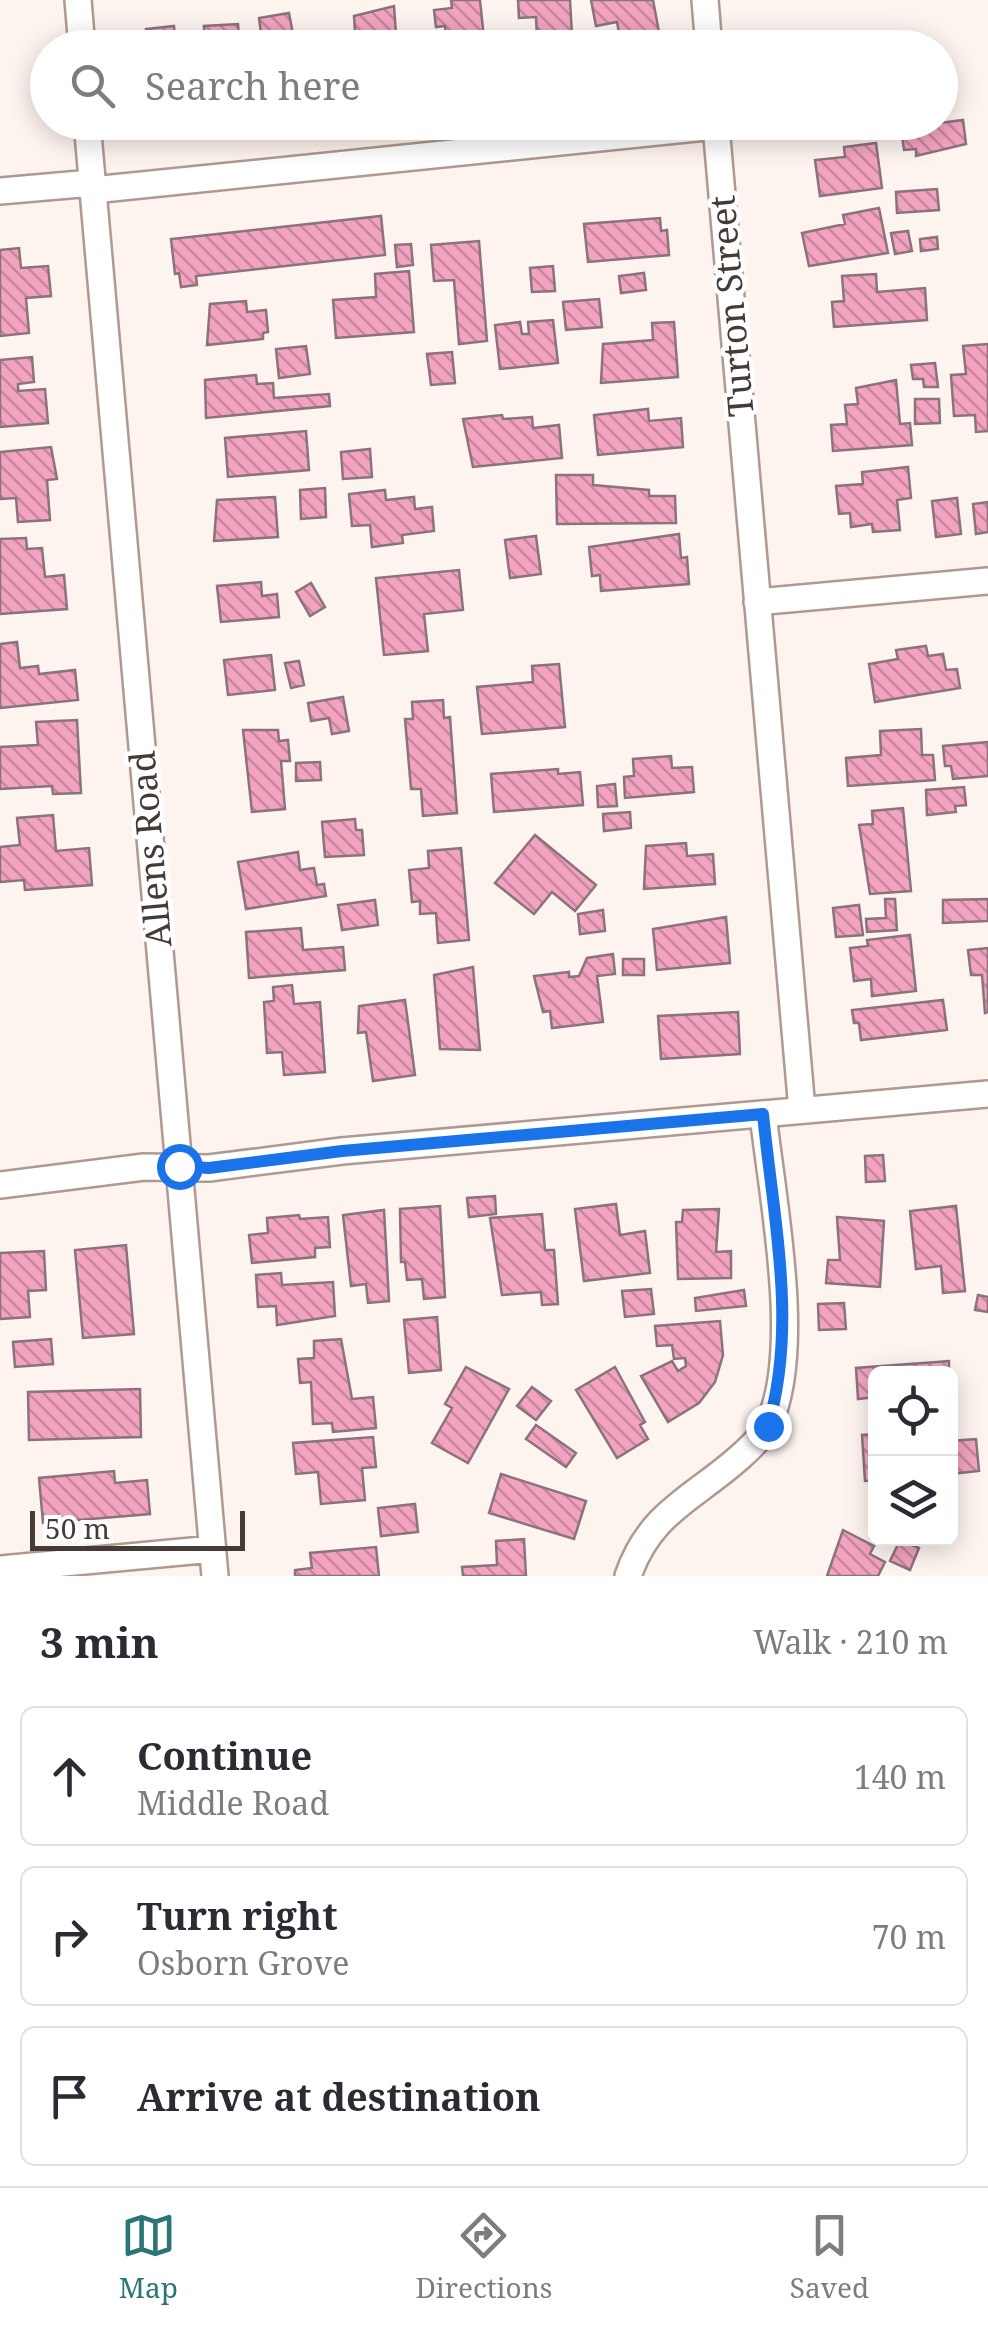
<!DOCTYPE html>
<html lang="en">
<head>
<meta charset="utf-8">
<style>
	body { margin:0; font-family:"Noto Serif",serif; background:#f7f7f7; color:#2b2b33 }
	.controls { position:absolute; right:30px; bottom:30px; display:grid; overflow:hidden; border-radius:15px; box-shadow:0 5px 25px #0003 }
	.controls button { width:90px; height:90px; display:grid; place-items:center; padding:0; border:0; border-bottom:2px solid #e1e1e2; background:#fff; color:#2b2b33; font:50px sans-serif }
	.scale { position:absolute; left:30px; bottom:25px; width:215px; box-sizing:border-box; padding-left:10px; border:5px solid #443a36; border-top:0; font-size:28px; line-height:35px; white-space:nowrap; color:#443a36; -webkit-text-stroke:8px #fff; paint-order:stroke }
	.stop { position:absolute; width:30px; height:30px; margin:-22px; border:8px solid #1a73e8; border-radius:50%; background:#fff }
	.stop.end { background:#1a73e8; border-color:#fff; box-shadow:0 2px 10px #0008 }
	.list { margin:0; padding:0; list-style:none }
	h2 { display:flex; justify-content:space-between; align-items:center; height:130px; margin:0; padding:0 40px; font-size:42px }
	h2 small { font-size:32px; font-weight:400; color:#7c7c81 }
	.list li { display:grid; grid-template-columns:65px 1fr auto; gap:30px; align-items:center; box-sizing:border-box; height:140px; margin:0 20px 20px; padding:0 20px; border:2px solid #e1e1e2; border-radius:15px }
	.list b { display:block; font-size:38px; white-space:nowrap }
	.list p { margin:0; font-size:32px; white-space:nowrap; color:#7c7c81 }
	.list em { font-size:32px; font-style:normal; color:#7c7c81 }
	.icon { flex:none; width:55px; height:55px; fill:none; stroke:currentColor; stroke-width:2; stroke-linecap:round; stroke-linejoin:round }
	.map { position:relative; flex:none; width:988px; height:1576px; overflow:hidden }
	.search { position:absolute; background:#fff; box-shadow:0 5px 25px #0003; left:30px; right:30px; top:30px; height:110px; display:flex; align-items:center; gap:25px; box-sizing:border-box; padding:0 35px; border-radius:55px; color:#7c7c81; font-size:38px }
	.sheet { height:610px; background:#fff }
	nav { display:flex; justify-content:space-around; align-items:center; box-sizing:border-box; height:140px; border-top:2px solid #e1e1e2; background:#fff; font-size:28px; color:#7c7c81 }
	nav a { display:grid; justify-items:center; gap:5px }
	nav .on { color:#2b7577 }
	.map>svg:first-child { display:block }
	.building { fill:url(#building-back-hatch); stroke:#8a737b; stroke-width:2.5 }
	.lines { fill:none; stroke-linecap:round; stroke-linejoin:round }
	.street-casing { stroke:#b0998e; stroke-width:30 }
	.street { stroke:#fff; stroke-width:25 }
	.route { stroke:#1a73e8; stroke-width:12 }
	.labels { text-anchor:middle; stroke-width:9; stroke-linejoin:round; paint-order:stroke }
	.street-label { font-size:35px; fill:#443a36; stroke:#fff }
</style>
</head>
<body>
<div class="map">
<svg width="988" height="1576" viewBox="0 0 988 1576">
	<defs>
		<pattern id="building-back-hatch" width="6" height="6" patternUnits="userSpaceOnUse" patternTransform="scale(2.5)"><rect width="6" height="6" fill="#f3a3c0"/><path d="M-1 5l2 2M0 0l6 6M5-1l2 2" fill="none" stroke="#c6869d"/></pattern>
	</defs>
	<rect width="100%" height="100%" fill="#fdf3ef"/>
	<path class="building" d="M451 0H480L485 48H447L445 26 436 27 434 10 452 8Z
		M518 0H570L572 35 537 37 536 17 519 18Z
		M591 0H653L662 48H622L617 22 596 26Z
		M394 6 397 48H356L354 16Z
		M289 13 293 34 299 33 302 48H263L259 18Z
		M238 24 240 48H205L204 26Z
		M174 26 175 41 148 44 146 29Z
		M963 120 966 144 916 156V149L904 150 901 128Z
		M876 143 882 188 820 196 815 160 845 157 844 147Z
		M937 189 939 210 897 213 896 192Z
		M879 208 888 253 809 266 802 233 845 224 843 215Z
		M381 216 385 255 196 276 197 285 181 287 179 273 175 274 171 239Z
		M660 218 661 231 667 230 669 255 588 262 584 224Z
		M908 231 912 251 895 254 891 233Z
		M937 237 938 249 921 251 920 239Z
		M479 241 487 341 459 344 454 280 434 281 431 245Z
		M411 244 413 265 397 267 395 245Z
		M19 248 21 268 48 266 51 296 26 298 29 333 0 336V250Z
		M553 266 555 291 532 292 530 268Z
		M409 271 414 332 336 338 333 300 376 297 375 274Z
		M644 273 646 290 621 293 619 276Z
		M876 274 877 292 925 288 927 320 834 327 832 302 844 301 842 276Z
		M599 299 602 327 566 330 563 302Z
		M246 301 247 312 266 310 268 332 263 333V339L207 345 210 304Z
		M553 320 558 363 500 369 495 325 520 322 522 334H529L528 322Z
		M674 322 678 377 601 383 603 344 653 340 652 323Z
		M988 344V431L976 432 975 415 954 416 951 375 966 374 963 346Z
		M306 346 310 374 279 378 276 349Z
		M452 352 455 383 431 385 427 354Z
		M32 357 34 382 18 384V391L45 389 48 423 0 427V360Z
		M935 363 938 387H924L923 379H913L911 365Z
		M256 375 257 384 273 383 274 398 329 394 330 406 206 418 205 380Z
		M896 380 900 424 910 423 912 445 833 451 831 425 847 424 845 405 858 404 856 388Z
		M915 399H939L940 423 915 424Z
		M648 409 649 421 681 418 683 447 598 455 594 415Z
		M502 415 503 419 532 417 533 428 559 425 562 458 473 467 463 419Z
		M306 431 309 470 228 477 225 438Z
		M51 447 57 479 47 480 50 520 18 522 16 498 0 499V452Z
		M370 449 372 477 343 479 341 452Z
		M908 467 911 498 897 500 900 530 873 532 872 524 851 527 850 513 839 514 836 486 863 484 862 472Z
		M556 475H593V485L649 490V496H675L676 523 557 524Z
		M325 488 326 517 301 519 300 490Z
		M385 490 386 500 414 497 415 509 432 507 434 531 402 535 403 543 372 547 370 525 352 526 349 494Z
		M275 497 278 537 214 541 217 500Z
		M957 498 961 534 936 537 932 501Z
		M988 502V532L976 534 973 504Z
		M679 534 681 558 687 557 689 584 601 591 600 575 592 576 589 547Z
		M536 536 541 574 510 578 505 540Z
		M26 538 27 549 42 548 45 577 64 575 67 609 0 614V539Z
		M459 570 463 610 424 614 428 651 384 655 376 578Z
		M261 582 262 596 277 594 279 617 221 622 217 586Z
		M311 583 325 607 310 616 296 592Z
		M17 642 20 668 38 666 39 674 75 670 78 700 0 708V644Z
		M926 646 928 656 943 654 946 670 957 669 960 688 875 702 869 664 898 659 896 650Z
		M271 655 275 690 228 695 224 660Z
		M299 661 304 685 291 688 285 663Z
		M559 664 565 727 482 734 477 687 533 682 532 666Z
		M343 697 349 731 332 734 329 718 311 721 308 703Z
		M443 700 444 718 450 717 457 813 423 816 421 789H411L405 719H413L412 702Z
		M77 720 81 793 53 794 52 786 0 789V747L38 745 36 722Z
		M921 729 922 755H933L935 780 848 786 846 758 881 755 880 731Z
		M243 730H278L279 741 288 740 290 761H281L285 809 252 812Z
		M988 742V776L953 779 951 766H945L943 746Z
		M671 756 672 768 692 767 694 792 625 798 624 777 634 776 633 759Z
		M320 762 321 780 296 781V763Z
		M558 769V774L580 772 583 805 494 812 491 774Z
		M615 784 617 806 598 807 597 786Z
		M964 787 966 805 955 806 956 812 927 815 926 790Z
		M903 808 911 891 870 894 859 825 873 824 872 811Z
		M630 812 631 828 604 831 603 814Z
		M53 815 56 851 89 848 92 885 25 890 24 880 0 882V847L20 845 17 818Z
		M355 819 356 830H362L364 855 325 857 322 822Z
		M535 835 596 885 575 911 552 892 534 914 495 883Z
		M686 843 687 856 713 854 715 884 644 889 646 846Z
		M461 848 469 940 438 943 436 913 420 914V901L412 902 409 870 429 868 428 851Z
		M298 852 300 870 314 868 317 885 324 884 326 896 246 909 238 862Z
		M885 899H895L897 930 867 932 866 919 886 918Z
		M988 899V921L943 923V900Z
		M375 900 378 925 342 930 338 905Z
		M859 905 863 935 836 937 833 908Z
		M603 910 605 931 580 934 578 914Z
		M726 917 730 963 657 970 653 929Z
		M301 928 303 950 343 947 345 970 249 978 246 932Z
		M910 935 916 991 872 996 871 979 854 981 850 948 868 946 867 940Z
		M988 948V1012L985 1013 982 975H971L968 950Z
		M613 954 615 974 597 976 603 1022 552 1028 550 1011 543 1012 534 976 569 972V977L579 976 587 958Z
		M623 959H644V975H623Z
		M473 967 480 1050 440 1049 434 975Z
		M292 985 294 1004 320 1002 325 1072 284 1075 282 1052 267 1053 264 1002 274 1001 273 987Z
		M405 1000 415 1075 373 1081 366 1032 358 1033 359 1006Z
		M943 1000 947 1030 861 1040 859 1023H854L852 1010Z
		M738 1012 740 1054 661 1059 658 1016Z
		M883 1155 885 1181 866 1182 865 1156Z
		M495 1196 496 1214 469 1217 467 1198Z
		M616 1204 620 1235 645 1231 650 1273 584 1281 575 1209Z
		M440 1206 445 1297 424 1299 422 1279 407 1280 405 1262H401L400 1209Z
		M956 1206 965 1291 943 1293 941 1266 916 1269 910 1211Z
		M719 1209 716 1252 731 1251V1278L678 1279 676 1222H682L683 1210Z
		M384 1210 389 1301 368 1303 366 1284 351 1286 343 1215Z
		M542 1214 545 1250H554L558 1304 542 1305 541 1292 502 1295 490 1218Z
		M299 1215 300 1219 328 1217 330 1247 315 1248V1257L252 1263 249 1235 268 1233 267 1218Z
		M837 1217 884 1221 880 1287 826 1283 828 1260H840Z
		M126 1245 134 1334 83 1338 75 1250Z
		M44 1251 46 1290 28 1291 30 1317 0 1319V1253Z
		M281 1273 282 1285 333 1282 335 1316 277 1325 276 1306 258 1307 256 1275Z
		M651 1289 654 1314 625 1317 622 1291Z
		M744 1290 746 1306 696 1311 695 1298Z
		M978 1295 988 1297V1312L975 1310Z
		M844 1303 846 1329 819 1330 818 1304Z
		M437 1317 441 1370 409 1373 404 1320Z
		M720 1321 723 1355 715 1382 699 1403 668 1422 641 1376 672 1361 678 1371 686 1366 685 1358 674 1359 672 1345 657 1346 655 1326Z
		M51 1339 53 1364 15 1367 13 1342Z
		M341 1339 352 1399 373 1397 376 1428 333 1432 332 1423 313 1424 311 1382 300 1383 298 1359 314 1358V1341Z
		M949 1361V1374H876V1397L858 1399 856 1368Z
		M466 1367 509 1389 468 1463 432 1443 452 1408 445 1404Z
		M615 1367 645 1422 640 1425 648 1439 617 1458 576 1390Z
		M532 1387 551 1401 536 1420 517 1406Z
		M140 1389 141 1437 29 1440 28 1392Z
		M536 1425 576 1453 566 1467 526 1439Z
		M876 1434V1480L865 1481 862 1435Z
		M373 1437 376 1467 362 1468 365 1500 321 1504 318 1472 296 1474 293 1443Z
		M976 1439 979 1471 950 1474V1441Z
		M114 1471 115 1483 147 1480 150 1514 43 1523 39 1478Z
		M501 1474 586 1501 574 1539 489 1513Z
		M415 1504 418 1532 381 1536 378 1508Z
		M843 1530 874 1546 870 1554 885 1562 878 1576H827Z
		M524 1539 526 1576H463L462 1567 497 1565 496 1541Z
		M900 1540 919 1548 910 1570 890 1561Z
		M376 1547 379 1576H295V1570L312 1568 310 1553Z"/>
	<g class="lines">
		<g class="street-casing">
			<path id="street" d="M78 0 82 48
				M705 0 709 48
				M87 122 215 1576
				M93 190 716 126 802 1110
				M0 191 92 183
				M757 602 988 581
				M0 1185 144 1167 209 1168 342 1151 988 1094
				M0 1569 213 1549
				M628 1576C650 1512 693 1499 740 1457 749 1449 764 1435 769 1423 803 1348 772 1197 763 1114"/>
		</g>
		<use href="#street" class="street"/>
	</g>
	<g class="lines">
		<path class="route" d="M179 1166 209 1168 342 1151 763 1114C773 1217 798 1325 768 1426"/>
	</g>
	<g class="labels">
		<g class="street-label">
			<text transform="translate(732 306) rotate(-95)" y="12">Turton Street</text>
			<text transform="translate(151 849) rotate(-95)" y="12">Allens Road</text>
		</g>
	</g>
</svg>
<div class="controls">
<button><svg class="icon" aria-label="locate" viewBox="0 0 24 24"><circle cx="12" cy="12" r="6"/><path d="M12 2v4M12 18v4M2 12h4M18 12h4"/></svg></button>
<button><svg class="icon" aria-label="layers" viewBox="0 0 24 24"><path d="M12 4l9 5-9 5-9-5zM3 14l9 5 9-5"/></svg></button>
</div>
<div class="scale">50 m</div>
<div class="stop" style="left:179px;top:1166px"></div>
<div class="stop end" style="left:768px;top:1426px"></div>
<div class="search"><svg class="icon" aria-label="search" viewBox="0 0 24 24"><circle cx="10" cy="10" r="6"/><path d="M15 15l6 6"/></svg>Search here</div>
</div>
<section class="sheet">
<h2>3 min<small>Walk · 210 m</small></h2>
<ul class="list">
<li><svg class="icon" aria-label="ahead" viewBox="0 0 24 24"><path d="M12 20V5M6 11l6-6 6 6"/></svg><div><b>Continue</b><p>Middle Road</p></div><em>140 m</em></li>
<li><svg class="icon" aria-label="right" viewBox="0 0 24 24"><path d="M7 20v-9h11M14 6l5 5-5 5"/></svg><div><b>Turn right</b><p>Osborn Grove</p></div><em>70 m</em></li>
<li><svg class="icon" aria-label="arrive" viewBox="0 0 24 24"><path d="M6 21V4h12l-3 4 3 4H6"/></svg><div><b>Arrive at destination</b></div></li>
</ul>
</section>
<nav>
<a class="on"><svg class="icon" aria-label="map" viewBox="0 0 24 24"><path d="M3 6l6-2 6 2 6-2v14l-6 2-6-2-6 2zM9 4v14M15 6v14"/></svg>Map</a>
<a><svg class="icon" aria-label="directions" viewBox="0 0 24 24"><path d="M12 3l9 9-9 9-9-9zM9 14v-3h6M13 9l2 2-2 2"/></svg>Directions</a>
<a><svg class="icon" aria-label="saved" viewBox="0 0 24 24"><path d="M7 4h10v16l-5-4-5 4z"/></svg>Saved</a>
</nav>
</body>
</html>
